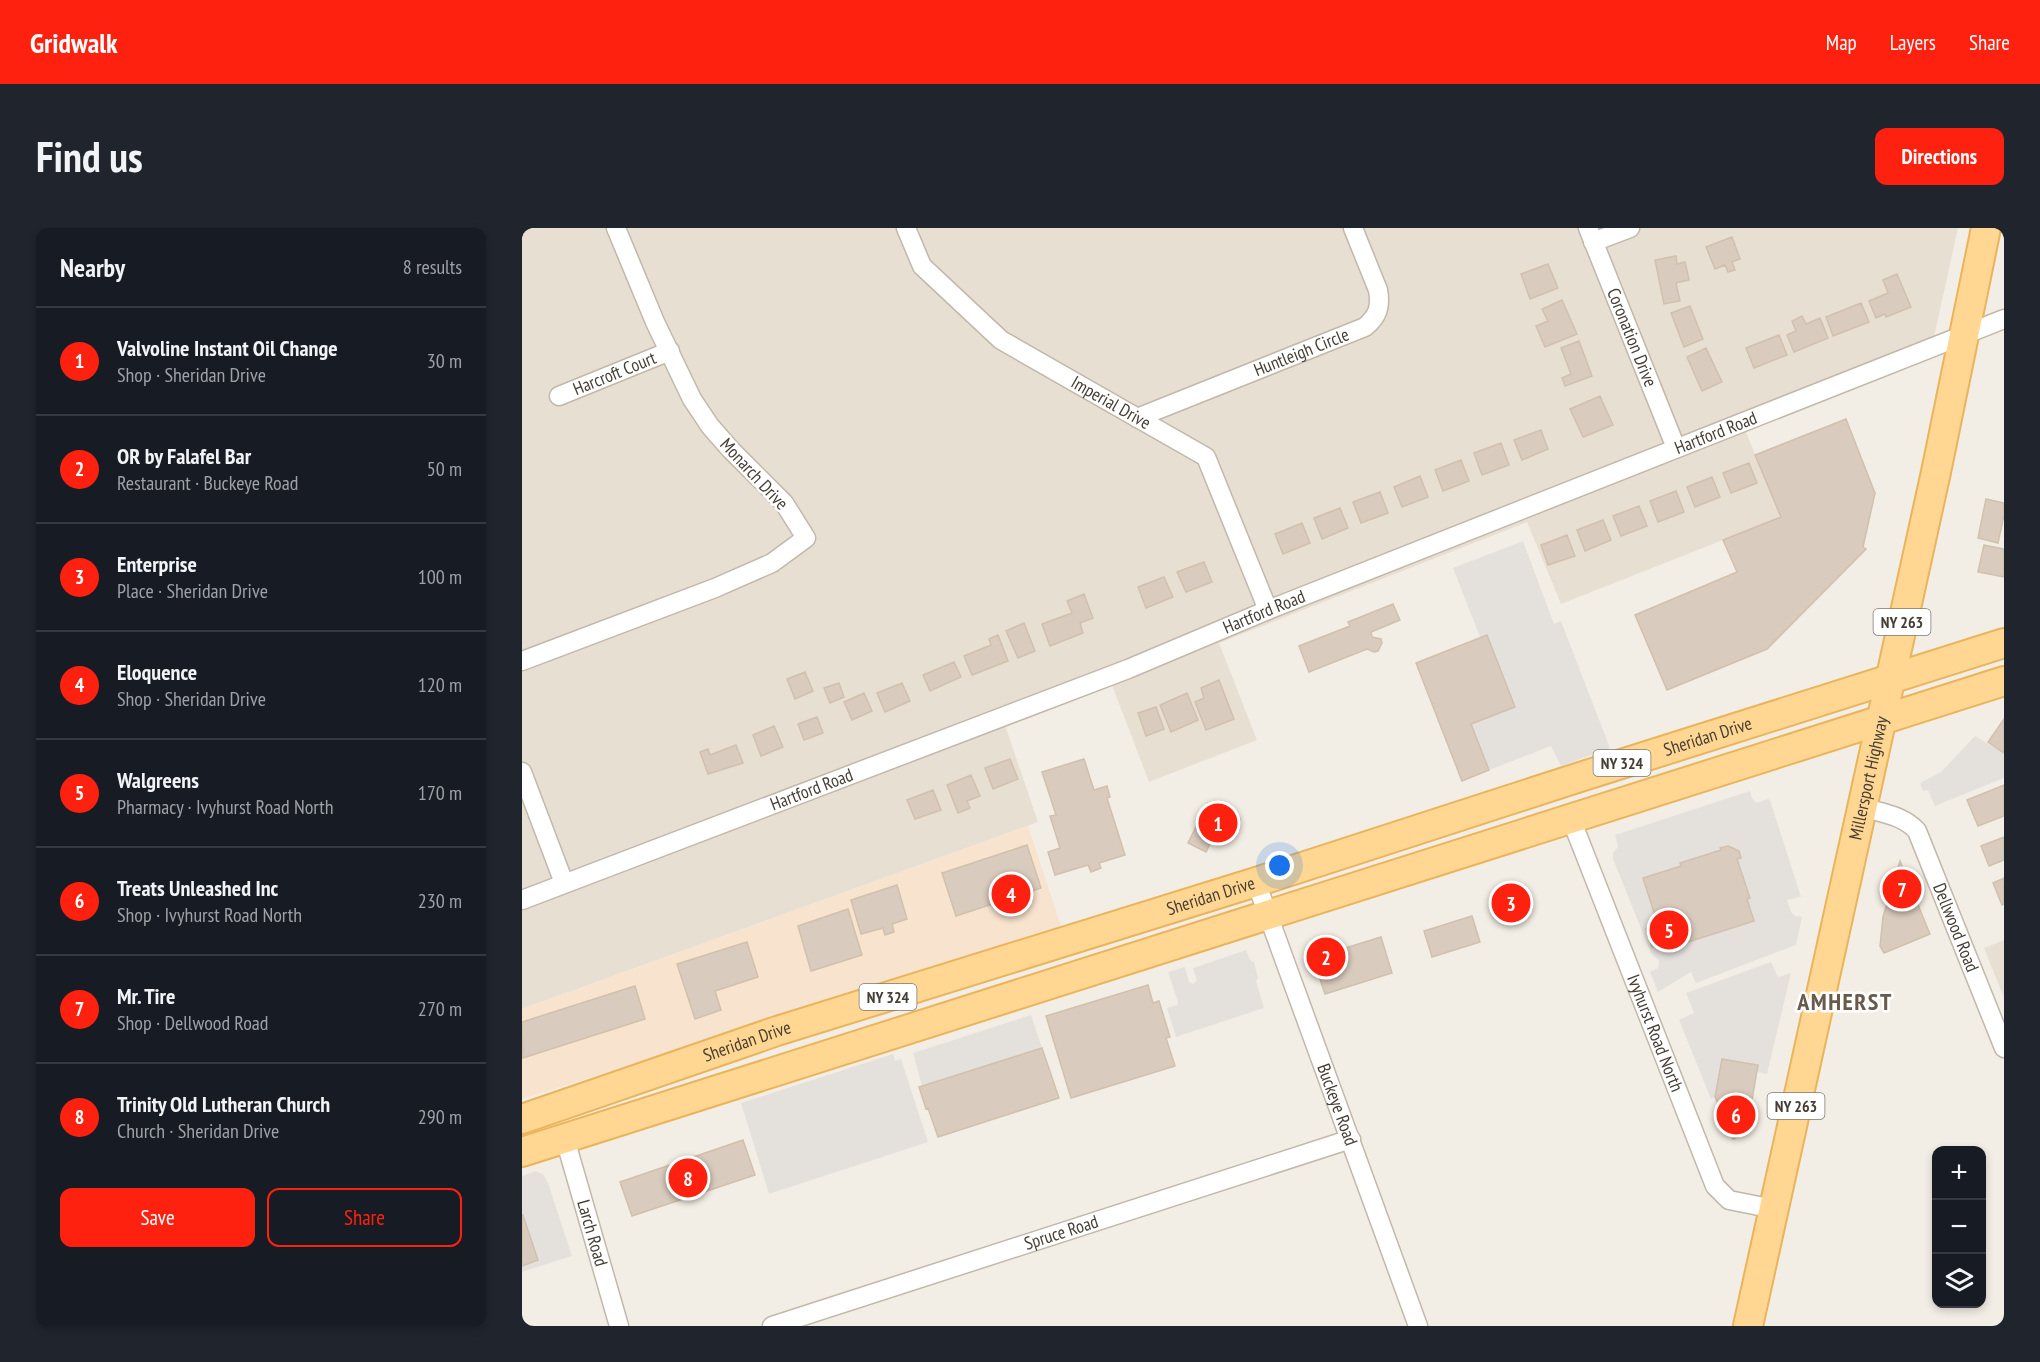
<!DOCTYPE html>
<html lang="en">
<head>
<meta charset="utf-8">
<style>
	body { margin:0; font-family:"PT Sans Narrow",sans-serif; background:#20242c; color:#f1f3f6 }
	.controls { position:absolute; right:18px; bottom:18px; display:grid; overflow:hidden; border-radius:12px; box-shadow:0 3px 9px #0003 }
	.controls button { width:54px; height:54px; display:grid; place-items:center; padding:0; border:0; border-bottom:2px solid #363941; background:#171b24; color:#f1f3f6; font:30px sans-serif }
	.you { position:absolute; left:758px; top:638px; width:21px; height:21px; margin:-15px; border:4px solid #fff; border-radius:50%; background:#1a73e8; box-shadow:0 0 0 9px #1a73e833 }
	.badge { display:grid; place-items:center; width:39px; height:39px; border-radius:50%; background:#ff2110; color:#fff; font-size:20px; font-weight:700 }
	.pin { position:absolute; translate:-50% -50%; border:3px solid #fff; box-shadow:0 2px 6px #0006 }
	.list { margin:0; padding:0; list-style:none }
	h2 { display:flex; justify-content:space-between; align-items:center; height:78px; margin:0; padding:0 24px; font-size:26px }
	h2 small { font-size:20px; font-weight:400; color:#9ea1a6 }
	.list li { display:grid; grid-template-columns:39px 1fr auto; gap:18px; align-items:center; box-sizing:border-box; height:108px; padding:0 24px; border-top:2px solid #363941 }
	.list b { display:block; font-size:22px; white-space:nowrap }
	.list p { margin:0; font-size:20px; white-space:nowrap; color:#9ea1a6 }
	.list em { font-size:20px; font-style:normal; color:#9ea1a6 }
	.actions { display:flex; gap:12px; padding:18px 24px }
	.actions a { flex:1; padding:14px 0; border:2px solid #ff2110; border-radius:12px; text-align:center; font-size:21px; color:#ff2110 }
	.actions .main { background:#ff2110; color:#fff }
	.icon { flex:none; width:33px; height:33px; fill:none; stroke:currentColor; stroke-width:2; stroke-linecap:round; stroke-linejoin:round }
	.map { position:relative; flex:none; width:1482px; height:1098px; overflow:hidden; border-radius:12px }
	header { display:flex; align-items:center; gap:36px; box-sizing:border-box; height:84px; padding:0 30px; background:#ff2110; color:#fff }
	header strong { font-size:28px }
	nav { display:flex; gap:33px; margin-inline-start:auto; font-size:21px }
	.intro { display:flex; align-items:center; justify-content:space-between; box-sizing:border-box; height:144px; padding:0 36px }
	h1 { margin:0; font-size:42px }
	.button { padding:15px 27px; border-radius:12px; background:#ff2110; color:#fff; font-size:21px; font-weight:700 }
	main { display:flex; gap:36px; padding:0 36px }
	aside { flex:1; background:#171b24; border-radius:12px; box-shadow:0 3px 9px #0003 }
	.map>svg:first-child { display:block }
	.residential { fill:#e8dfd3 }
	.commercial { fill:#f7e3ce }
	.parking { fill:#e4e1dd }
	.building { fill:#d9cbbd; stroke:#d1c0ac; stroke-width:1.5 }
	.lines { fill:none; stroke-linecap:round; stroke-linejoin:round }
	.street-casing { stroke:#c2b8aa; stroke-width:21 }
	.primary-casing { stroke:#eab45c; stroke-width:32 }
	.street { stroke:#fff; stroke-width:18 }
	.primary { stroke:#ffd792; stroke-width:28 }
	.labels { text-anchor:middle; stroke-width:5; stroke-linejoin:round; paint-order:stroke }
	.shield { fill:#fff; stroke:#7e7871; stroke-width:1.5 }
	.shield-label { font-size:16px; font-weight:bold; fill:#463e34 }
	.street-label { font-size:18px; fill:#463e34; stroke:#fff }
	.district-label { font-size:24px; font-weight:bold; letter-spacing:1.5px; fill:#695b4b; stroke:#fff }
</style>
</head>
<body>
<header>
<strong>Gridwalk</strong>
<nav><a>Map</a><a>Layers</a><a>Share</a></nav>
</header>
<div class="intro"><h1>Find us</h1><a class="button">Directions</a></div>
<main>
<aside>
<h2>Nearby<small>8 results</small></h2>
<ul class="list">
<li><span class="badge">1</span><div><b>Valvoline Instant Oil Change</b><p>Shop · Sheridan Drive</p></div><em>30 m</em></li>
<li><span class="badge">2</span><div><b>OR by Falafel Bar</b><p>Restaurant · Buckeye Road</p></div><em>50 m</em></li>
<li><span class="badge">3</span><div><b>Enterprise</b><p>Place · Sheridan Drive</p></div><em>100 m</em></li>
<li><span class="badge">4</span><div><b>Eloquence</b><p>Shop · Sheridan Drive</p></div><em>120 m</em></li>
<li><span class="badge">5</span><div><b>Walgreens</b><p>Pharmacy · Ivyhurst Road North</p></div><em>170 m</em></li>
<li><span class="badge">6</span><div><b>Treats Unleashed Inc</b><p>Shop · Ivyhurst Road North</p></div><em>230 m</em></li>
<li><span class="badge">7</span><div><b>Mr. Tire</b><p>Shop · Dellwood Road</p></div><em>270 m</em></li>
<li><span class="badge">8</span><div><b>Trinity Old Lutheran Church</b><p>Church · Sheridan Drive</p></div><em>290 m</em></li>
</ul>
<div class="actions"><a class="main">Save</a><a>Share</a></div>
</aside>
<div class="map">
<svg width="1482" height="1098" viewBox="0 0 1482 1098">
	<rect width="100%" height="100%" fill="#f3eee5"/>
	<path class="residential" d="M0 0H1436L1412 109 1217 187 1259 289 1039 376 1005 294 697 415 735 512 627 554 590 457 483 497 516 594 0 781Z
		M1482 712V770L1462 720Z"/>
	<path class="commercial" d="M506 598 540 701 0 871V781Z"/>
	<path class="parking" d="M1001 313 1032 396 1039 393 1088 520 1039 538 1029 518 967 542 949 496 992 479 965 407 958 409 931 340Z
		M1453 508 1482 525V550L1413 578 1406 562 1401 563 1398 555 1419 544Z
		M1228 563 1230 570 1234 575 1246 571 1248 572 1279 669 1265 672 1269 684 1273 688 1280 689 1274 717 1174 755 1169 744 1136 764 1128 744 1136 740 1137 733 1129 725 1091 631V625L1096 619 1093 607Z
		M724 722 728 732 732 734 736 750 734 753 742 780 654 809 645 780 655 777 656 774 646 744 663 739 667 754 671 756 675 752 671 740Z
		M1249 734 1256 749 1269 745 1245 846 1235 844 1236 837 1200 831 1193 869 1189 871 1157 792 1172 785 1164 765Z
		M509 787 520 820 400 858 391 825Z
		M371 826 373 833 379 831 406 914 247 966 219 875Z
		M13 943 21 946 26 955 50 1028 0 1044V1038L16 1032 2 987H0V948Z"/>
	<path class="building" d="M1210 9 1218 31 1210 34 1213 42 1206 44 1203 37 1193 41 1184 19Z
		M1154 28 1155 36 1163 34 1167 52 1154 55 1158 73 1142 76 1133 32Z
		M1026 36 1036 60 1008 71 999 46Z
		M1375 46 1389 79 1364 89 1363 86 1354 90 1347 73 1366 65 1361 52Z
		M1040 72 1055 106 1023 119 1014 98 1026 93 1020 81Z
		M1339 75 1347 94 1311 108 1304 89Z
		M1168 78 1181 111 1162 119 1149 85Z
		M1280 88 1284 96 1298 90 1306 110 1272 124 1265 107 1274 103 1270 93Z
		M1257 107 1265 127 1232 140 1224 120Z
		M1057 113 1070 148 1043 158 1040 150 1049 146 1039 120Z
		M1184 120 1200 154 1180 163 1165 129Z
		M1078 168 1091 197 1061 209 1048 181Z
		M1324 191 1353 265 1341 319 1344 321 1245 421 1145 462 1113 387 1215 344 1201 312 1259 289 1233 227Z
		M1019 202 1026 221 1000 232 992 212Z
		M979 215 987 237 960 247 952 225Z
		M939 232 947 253 921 263 913 242Z
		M1227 235 1235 255 1209 265 1201 245Z
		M898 248 906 269 880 279 872 259Z
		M1190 249 1198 269 1173 279 1165 259Z
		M1154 263 1162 284 1136 294 1128 273Z
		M858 264 866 285 839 295 831 274Z
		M1464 271 1482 275V287L1476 315 1456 310Z
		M1117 278 1125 298 1099 308 1091 288Z
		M818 280 826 300 800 311 792 290Z
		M1081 292 1089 312 1063 323 1055 302Z
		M780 295 788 315 761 326 753 306Z
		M1045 307 1053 328 1026 337 1019 317Z
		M1462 317 1482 321V349L1456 344Z
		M682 334 690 354 664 364 655 344Z
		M642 349 651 369 624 380 616 359Z
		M562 366 571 390 558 395 561 405 528 418 520 396 550 385 545 373Z
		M871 376 878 392 849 404 850 409 859 411 860 415 856 423 852 424 845 421 787 444 777 418 828 398 826 394Z
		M502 395 513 423 496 430 484 403Z
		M476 407 486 433 450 447 442 428 469 417 467 411Z
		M965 407 993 479 949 496 967 542 940 553 894 435Z
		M432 434 439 449 408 463 401 447Z
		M283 444 291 463 273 471 265 451Z
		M697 452 712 491 684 502 673 474 682 470 679 460Z
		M317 455 322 469 308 475 302 460Z
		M380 455 388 473 363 484 355 465Z
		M342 465 350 483 330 492 322 474Z
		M665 465 676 492 649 504 638 477Z
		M634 479 642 501 624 508 616 485Z
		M295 489 301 505 282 512 276 496Z
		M1482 491V525L1466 514Z
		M252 498 261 519 239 528 231 507Z
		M214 517 221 535 186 546 178 524 186 521 188 527Z
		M488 531 496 551 471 561 463 540Z
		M562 531 572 562 585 558 588 569 585 570 603 627 577 635 579 640 569 644 566 637 533 647 526 624 538 620 528 588 534 587 520 544Z
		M449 547 458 568 445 573 448 580 436 585 425 557Z
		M1482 557V588L1456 598 1445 572Z
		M411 562 419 582 393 591 385 572Z
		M686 575 718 591 708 611 694 604 684 624 666 615Z
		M1482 609V632L1467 638 1459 618Z
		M505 617 519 660 434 688 420 645Z
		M1206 618 1217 623 1219 630 1215 631 1228 670 1225 671 1232 693 1147 720 1145 714 1130 719 1124 701 1136 697 1121 650 1159 638 1158 635 1199 622 1198 620Z
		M1378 633 1408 706 1362 725 1358 718 1361 689Z
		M1482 650V676L1480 677 1471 655Z
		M375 657 385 691 370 696 372 704 363 707 361 700 339 706 329 672Z
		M1003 658 1010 680 975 691 969 669Z
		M326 681 340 727 289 743 276 698Z
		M950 688 958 714 910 729 902 703Z
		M859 709 870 745 803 766 791 730Z
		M225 714 236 749 193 763 199 782 173 791 155 736Z
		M626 757 631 775 637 773 648 809 644 810 653 838 549 870 524 788Z
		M113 758 123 791 1 830 0 794Z
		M520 820 537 870 416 909 406 880 404 881 397 859Z
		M1200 831 1236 837 1224 906 1211 911 1193 869Z
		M221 912 233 947 110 988 98 954Z
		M0 987H1L16 1032 0 1038Z"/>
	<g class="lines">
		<g class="street-casing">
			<g id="street">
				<path id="s1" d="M384 0 400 38 479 112 684 229 746 382"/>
				<path id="s2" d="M1066 0 1154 220"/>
				<path d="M1071 14 1108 0"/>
				<path id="s3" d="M37 168 148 123"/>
				<path id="s4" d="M615 190 843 99C856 88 859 79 856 62L831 0"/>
				<path d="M0 433 193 360 250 335 284 310 262 275 209 222 188 198 170 171 133 94 94 0"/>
				<path d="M0 544 42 655"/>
				<path id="s5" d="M1340 579C1359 585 1381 587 1395 603L1482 820"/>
				<path id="s6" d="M1049 591 1193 958 1207 972 1252 981"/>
				<path id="s7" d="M734 654 896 1098"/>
				<path id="s8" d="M0 672 606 441 746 382 1482 91"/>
				<path id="s9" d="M43 911 97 1098"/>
				<path id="s10" d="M250 1098 829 911"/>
			</g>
		</g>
		<g class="primary-casing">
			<g id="primary">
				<path id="s11" d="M0 891 255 803 734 654 1055 550 1482 415"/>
				<path d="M0 924 1482 453"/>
				<path id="s12" d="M1226 1098 1414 244 1464 0"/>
			</g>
		</g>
		<use href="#street" class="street"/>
		<use href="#primary" class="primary"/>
	</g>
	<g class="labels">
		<g class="shield">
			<rect x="1351.5" y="381" width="57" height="26" rx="4.5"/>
			<rect x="1071.5" y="522" width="57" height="26" rx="4.5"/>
			<rect x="337.5" y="756" width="57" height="26" rx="4.5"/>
			<rect x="1245.5" y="865" width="57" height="26" rx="4.5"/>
		</g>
		<g class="shield-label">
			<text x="1380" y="400">NY 263</text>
			<text x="1100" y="541">NY 324</text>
			<text x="366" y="775">NY 324</text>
			<text x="1274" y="884">NY 263</text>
		</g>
		<g class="street-label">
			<text dy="6" stroke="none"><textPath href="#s2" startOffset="118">Coronation Drive</textPath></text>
			<text dy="6" stroke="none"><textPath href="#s4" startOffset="177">Huntleigh Circle</textPath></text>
			<text dy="6" stroke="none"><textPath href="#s3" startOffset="60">Harcroft Court</textPath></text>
			<text dy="6" stroke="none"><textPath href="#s1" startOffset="276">Imperial Drive</textPath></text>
			<text dy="6" stroke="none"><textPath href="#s8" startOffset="1282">Hartford Road</textPath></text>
			<text transform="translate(232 246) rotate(47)" y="6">Monarch Drive</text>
			<text dy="6" stroke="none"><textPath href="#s8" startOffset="796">Hartford Road</textPath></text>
			<text dy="6" stroke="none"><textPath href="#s11" startOffset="1246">Sheridan Drive</textPath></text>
			<text dy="6" stroke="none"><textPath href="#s12" startOffset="561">Millersport Highway</textPath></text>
			<text dy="6" stroke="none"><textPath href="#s8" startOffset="310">Hartford Road</textPath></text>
			<text dy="6" stroke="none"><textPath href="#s11" startOffset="724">Sheridan Drive</textPath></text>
			<text dy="6" stroke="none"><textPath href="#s5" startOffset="165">Dellwood Road</textPath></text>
			<text dy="6" stroke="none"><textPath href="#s6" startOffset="230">Ivyhurst Road North</textPath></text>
			<text dy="6" stroke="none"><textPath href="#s11" startOffset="238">Sheridan Drive</textPath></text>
			<text dy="6" stroke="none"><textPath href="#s7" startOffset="237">Buckeye Road</textPath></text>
			<text dy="6" stroke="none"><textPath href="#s9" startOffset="98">Larch Road</textPath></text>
			<text dy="6" stroke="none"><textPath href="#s10" startOffset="304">Spruce Road</textPath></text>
		</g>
		<g class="district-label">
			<text x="1323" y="782">AMHERST</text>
		</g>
	</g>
</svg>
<div class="controls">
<button>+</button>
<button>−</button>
<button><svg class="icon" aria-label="layers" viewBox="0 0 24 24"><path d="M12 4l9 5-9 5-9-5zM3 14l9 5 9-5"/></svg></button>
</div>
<div class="you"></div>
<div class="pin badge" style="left:696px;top:595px">1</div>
<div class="pin badge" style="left:804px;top:729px">2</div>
<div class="pin badge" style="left:989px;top:675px">3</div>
<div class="pin badge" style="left:489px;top:666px">4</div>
<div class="pin badge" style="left:1147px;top:702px">5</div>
<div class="pin badge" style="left:1214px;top:887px">6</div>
<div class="pin badge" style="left:1380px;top:661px">7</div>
<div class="pin badge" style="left:166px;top:950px">8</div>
</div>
</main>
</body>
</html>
